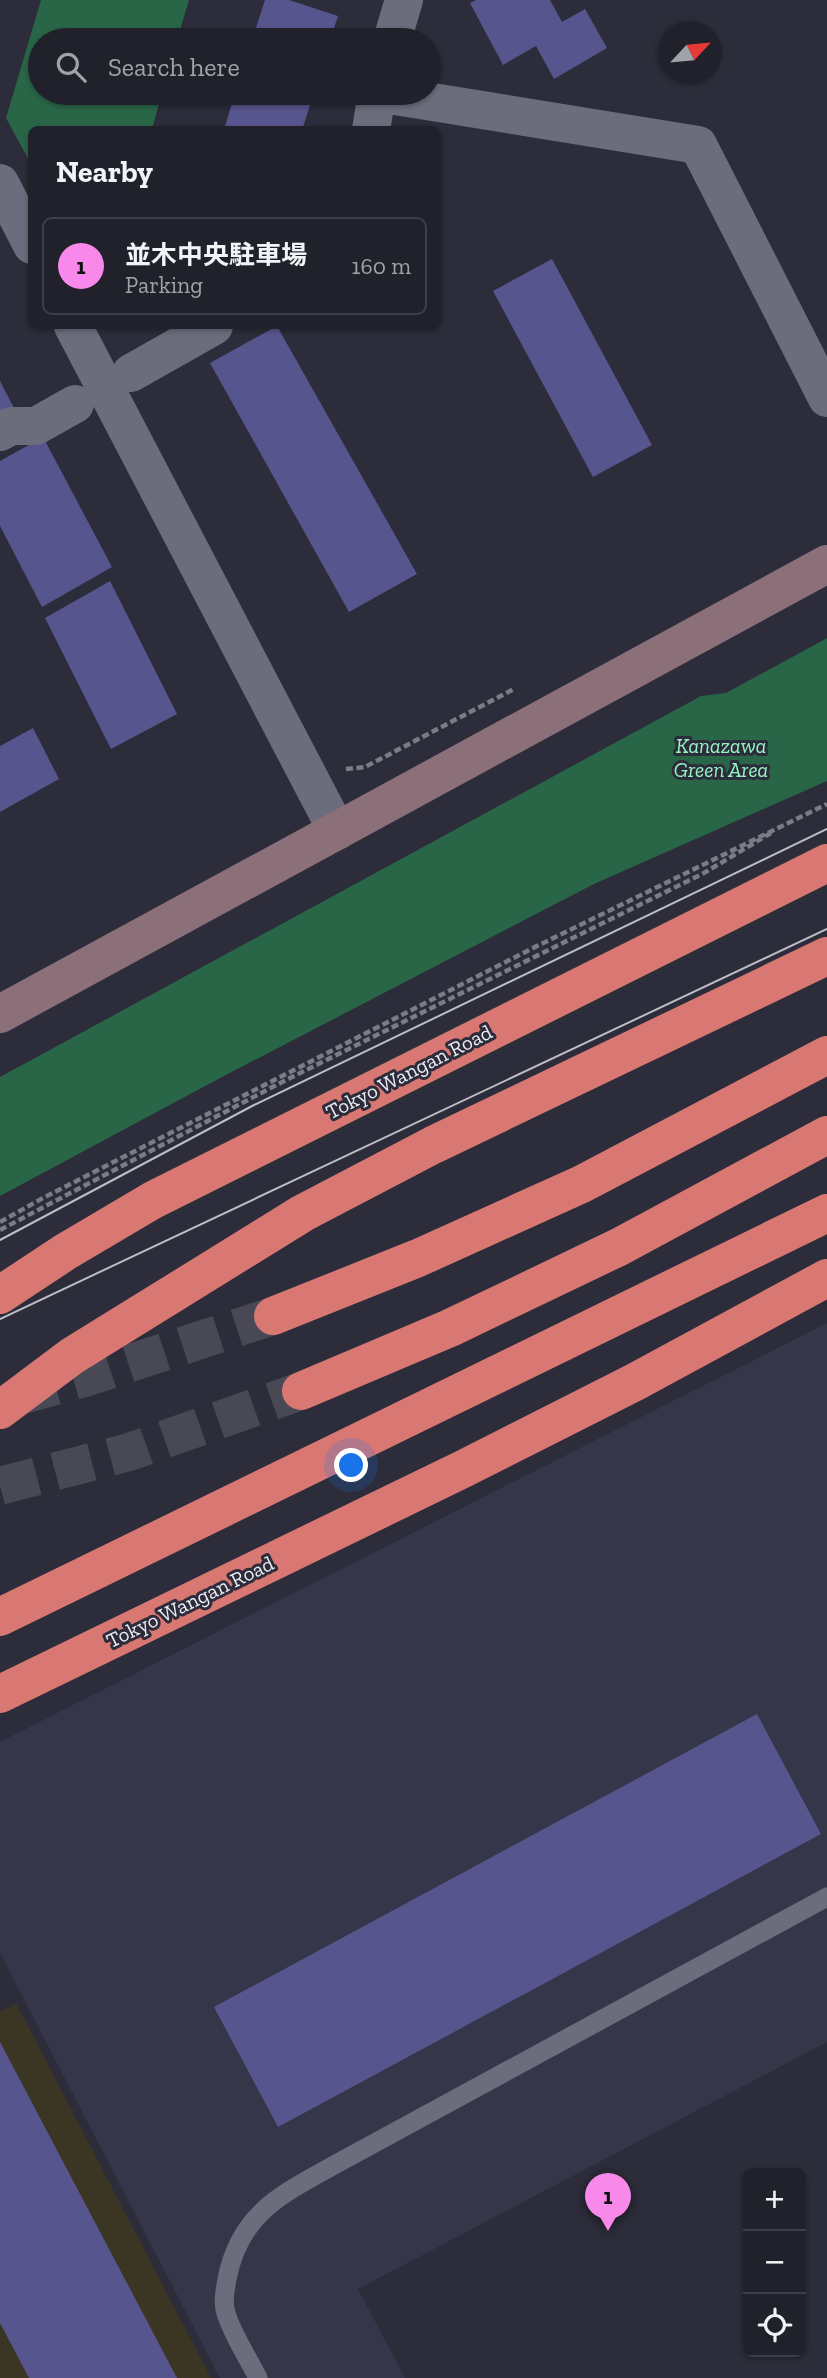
<!DOCTYPE html>
<html lang="en">
<head>
<meta charset="utf-8">
<style>
	body { margin:0; font-family:"Zilla Slab","Noto Sans JP",serif; background:#292934; color:#f1f3f6 }
	.controls { position:absolute; right:21px; bottom:21px; display:grid; overflow:hidden; border-radius:10px; box-shadow:0 2px 5px #0004 }
	.controls button { width:63px; height:63px; display:grid; place-items:center; padding:0; border:0; border-bottom:2px solid #3e3e48; background:#21212c; color:#f1f3f6; font:35px sans-serif }
	.compass { position:absolute; left:659px; top:21px; width:63px; height:63px; border-radius:50%; background:#21212c; box-shadow:0 2px 5px #0004; rotate:64deg }
	.you { position:absolute; left:352px; top:1466px; width:24px; height:24px; margin:-18px; border:5px solid #fff; border-radius:50%; background:#1a73e8; box-shadow:0 0 0 10px #1a73e833 }
	.badge { display:grid; place-items:center; width:46px; height:46px; border-radius:50%; background:#f888ea; color:#111; font-size:23px; font-weight:700 }
	.pin { position:absolute; translate:-50% -58px; filter:drop-shadow(0 2px 4px #0008) }
	.pin::after { content:''; position:absolute; top:37px; width:24px; height:21px; background:inherit; clip-path:polygon(0 0,100% 0,50% 100%) }
	.list { margin:0; padding:0; list-style:none }
	h2 { display:flex; justify-content:space-between; align-items:center; height:91px; margin:0; padding:0 28px; font-size:30px }
	h2 small { font-size:23px; font-weight:400; color:#a2a3a9 }
	.list li { display:grid; grid-template-columns:46px 1fr auto; gap:21px; align-items:center; box-sizing:border-box; height:98px; margin:0 14px 14px; padding:0 14px; border:2px solid #3e3e48; border-radius:10px }
	.list b { display:block; font-size:26px; white-space:nowrap }
	.list p { margin:0; font-size:23px; white-space:nowrap; color:#a2a3a9 }
	.list em { font-size:23px; font-style:normal; color:#a2a3a9 }
	.icon { flex:none; width:38px; height:38px; fill:none; stroke:currentColor; stroke-width:2; stroke-linecap:round; stroke-linejoin:round }
	.map { position:relative; flex:none; width:827px; height:2378px; overflow:hidden }
	.search { position:absolute; background:#21212c; box-shadow:0 2px 5px #0004; left:28px; top:28px; width:413px; height:77px; display:flex; align-items:center; gap:18px; box-sizing:border-box; padding:0 24px; border-radius:38px; color:#a2a3a9; font-size:26px }
	.panel { position:absolute; background:#21212c; box-shadow:0 2px 5px #0004; left:28px; top:126px; width:413px; height:203px; border-radius:10px }
	.map>svg:first-child { display:block }
	.industrial { fill:#3b3523 }
	.built { fill:#36364a }
	.green { fill:#296547 }
	.building { fill:#57558d }
	.lines { fill:none; stroke-linecap:round; stroke-linejoin:round }
	.highway-tunnel { stroke:#494956; stroke-width:38; stroke-dasharray:38 19; stroke-linecap:butt }
	.path { stroke:#7c7c88; stroke-width:4.5; stroke-dasharray:7 3.5; stroke-linecap:butt }
	.lane { stroke:#6b6c7c; stroke-width:19 }
	.street { stroke:#6b6c7c; stroke-width:38 }
	.secondary { stroke:#8c7079; stroke-width:38 }
	.highway { stroke:#d97873; stroke-width:38 }
	.tram { stroke:#bcbdc7; stroke-width:2 }
	.labels { text-anchor:middle; stroke-width:6; stroke-linejoin:round; paint-order:stroke }
	.park-label { font-size:21px; font-style:italic; fill:#93f6c1; stroke:#2c2c3a }
	.street-label { font-size:21px; fill:#ebecf5; stroke:#2c2c3a }
</style>
</head>
<body>
<div class="map">
<svg width="827" height="2378" viewBox="0 0 827 2378">
	<rect width="100%" height="100%" fill="#2c2c3a"/>
	<path class="industrial" d="M16 2003 211 2378H0V2012Z"/>
	<path class="built" d="M827 1323V2042L358 2289 405 2378H220L0 1953V1742Z"/>
	<path class="green" d="M41 0H189L177 40H40V93H162L152 129 32 130 31 164 6 118Z
		M827 638V781L594 884 222 1077 0 1196V1077L701 696 726 693Z"/>
	<path class="building" d="M265 0H289L338 16 330 40H252Z
		M476 0H550L562 22 585 9 607 48 554 79 536 46 503 65 470 3Z
		M235 93H314L302 130H224Z
		M552 259 652 445 593 477 493 291Z
		M277 326 417 574 349 612 210 363Z
		M0 381 14 408 0 416Z
		M43 437 112 567 42 607 0 526V461Z
		M110 581 177 714 111 749 45 618Z
		M33 728 59 779 0 812V746Z
		M757 1714 821 1834 278 2127 214 2007Z
		M0 2042 177 2378H29L0 2323Z"/>
	<g class="lines">
		<path class="highway-tunnel" d="M19 1396 85 1378 273 1316
			M0 1486 129 1452 301 1391"/>
		<path class="path" d="M346 769 365 767 514 689
			M0 1222 43 1198 531 949 827 804
			M0 1230 286 1080 704 873 771 833"/>
		<path class="lane" d="M258 2378C248 2358 234 2337 227 2316 222 2304 225 2291 227 2279 240 2212 283 2194 336 2164L827 1897"/>
		<path class="street" d="M392 40 404 0
			M377 93 698 145 827 398
			M371 130 377 93
			M0 183 32 245
			M73 326 337 831
			M131 373 214 326
			M0 432 11 426H36L75 404"/>
		<path class="secondary" d="M0 1014 827 564"/>
		<path class="highway" d="M0 1295 65 1252 153 1200 827 863
			M273 1316 418 1258 582 1184 827 1055
			M301 1391 450 1328 619 1247 827 1135
			M0 1410 72 1356 303 1213 433 1145 827 956
			M0 1617 827 1213
			M0 1694 463 1469 635 1382 827 1278"/>
		<path class="tram" d="M0 1240 254 1105 827 829
			M0 1319 827 929"/>
	</g>
	<g class="labels">
		<g class="park-label">
			<text x="721" y="753">Kanazawa<tspan x="721" dy="24">Green Area</tspan></text>
		</g>
		<g class="street-label">
			<text transform="translate(409 1072) rotate(-27)" y="7">Tokyo Wangan Road</text>
			<text transform="translate(190 1602) rotate(-26)" y="7">Tokyo Wangan Road</text>
		</g>
	</g>
</svg>
<div class="controls">
<button>+</button>
<button>−</button>
<button><svg class="icon" aria-label="locate" viewBox="0 0 24 24"><circle cx="12" cy="12" r="6"/><path d="M12 2v4M12 18v4M2 12h4M18 12h4"/></svg></button>
</div>
<svg class="compass" viewBox="-18 -18 36 36"><path d="M0-13l5 13h-10z" fill="#e53935"/><path d="M0 13l5-13h-10z" fill="#a2a3a9"/></svg>
<div class="you"></div>
<div class="pin badge" style="left:608px;top:2231px">1</div>
<div class="search"><svg class="icon" aria-label="search" viewBox="0 0 24 24"><circle cx="10" cy="10" r="6"/><path d="M15 15l6 6"/></svg>Search here</div>
<section class="panel">
<h2>Nearby<small></small></h2>
<ul class="list">
<li><span class="badge">1</span><div><b>並木中央駐車場</b><p>Parking</p></div><em>160 m</em></li>
</ul>
</section>
</div>
</body>
</html>
